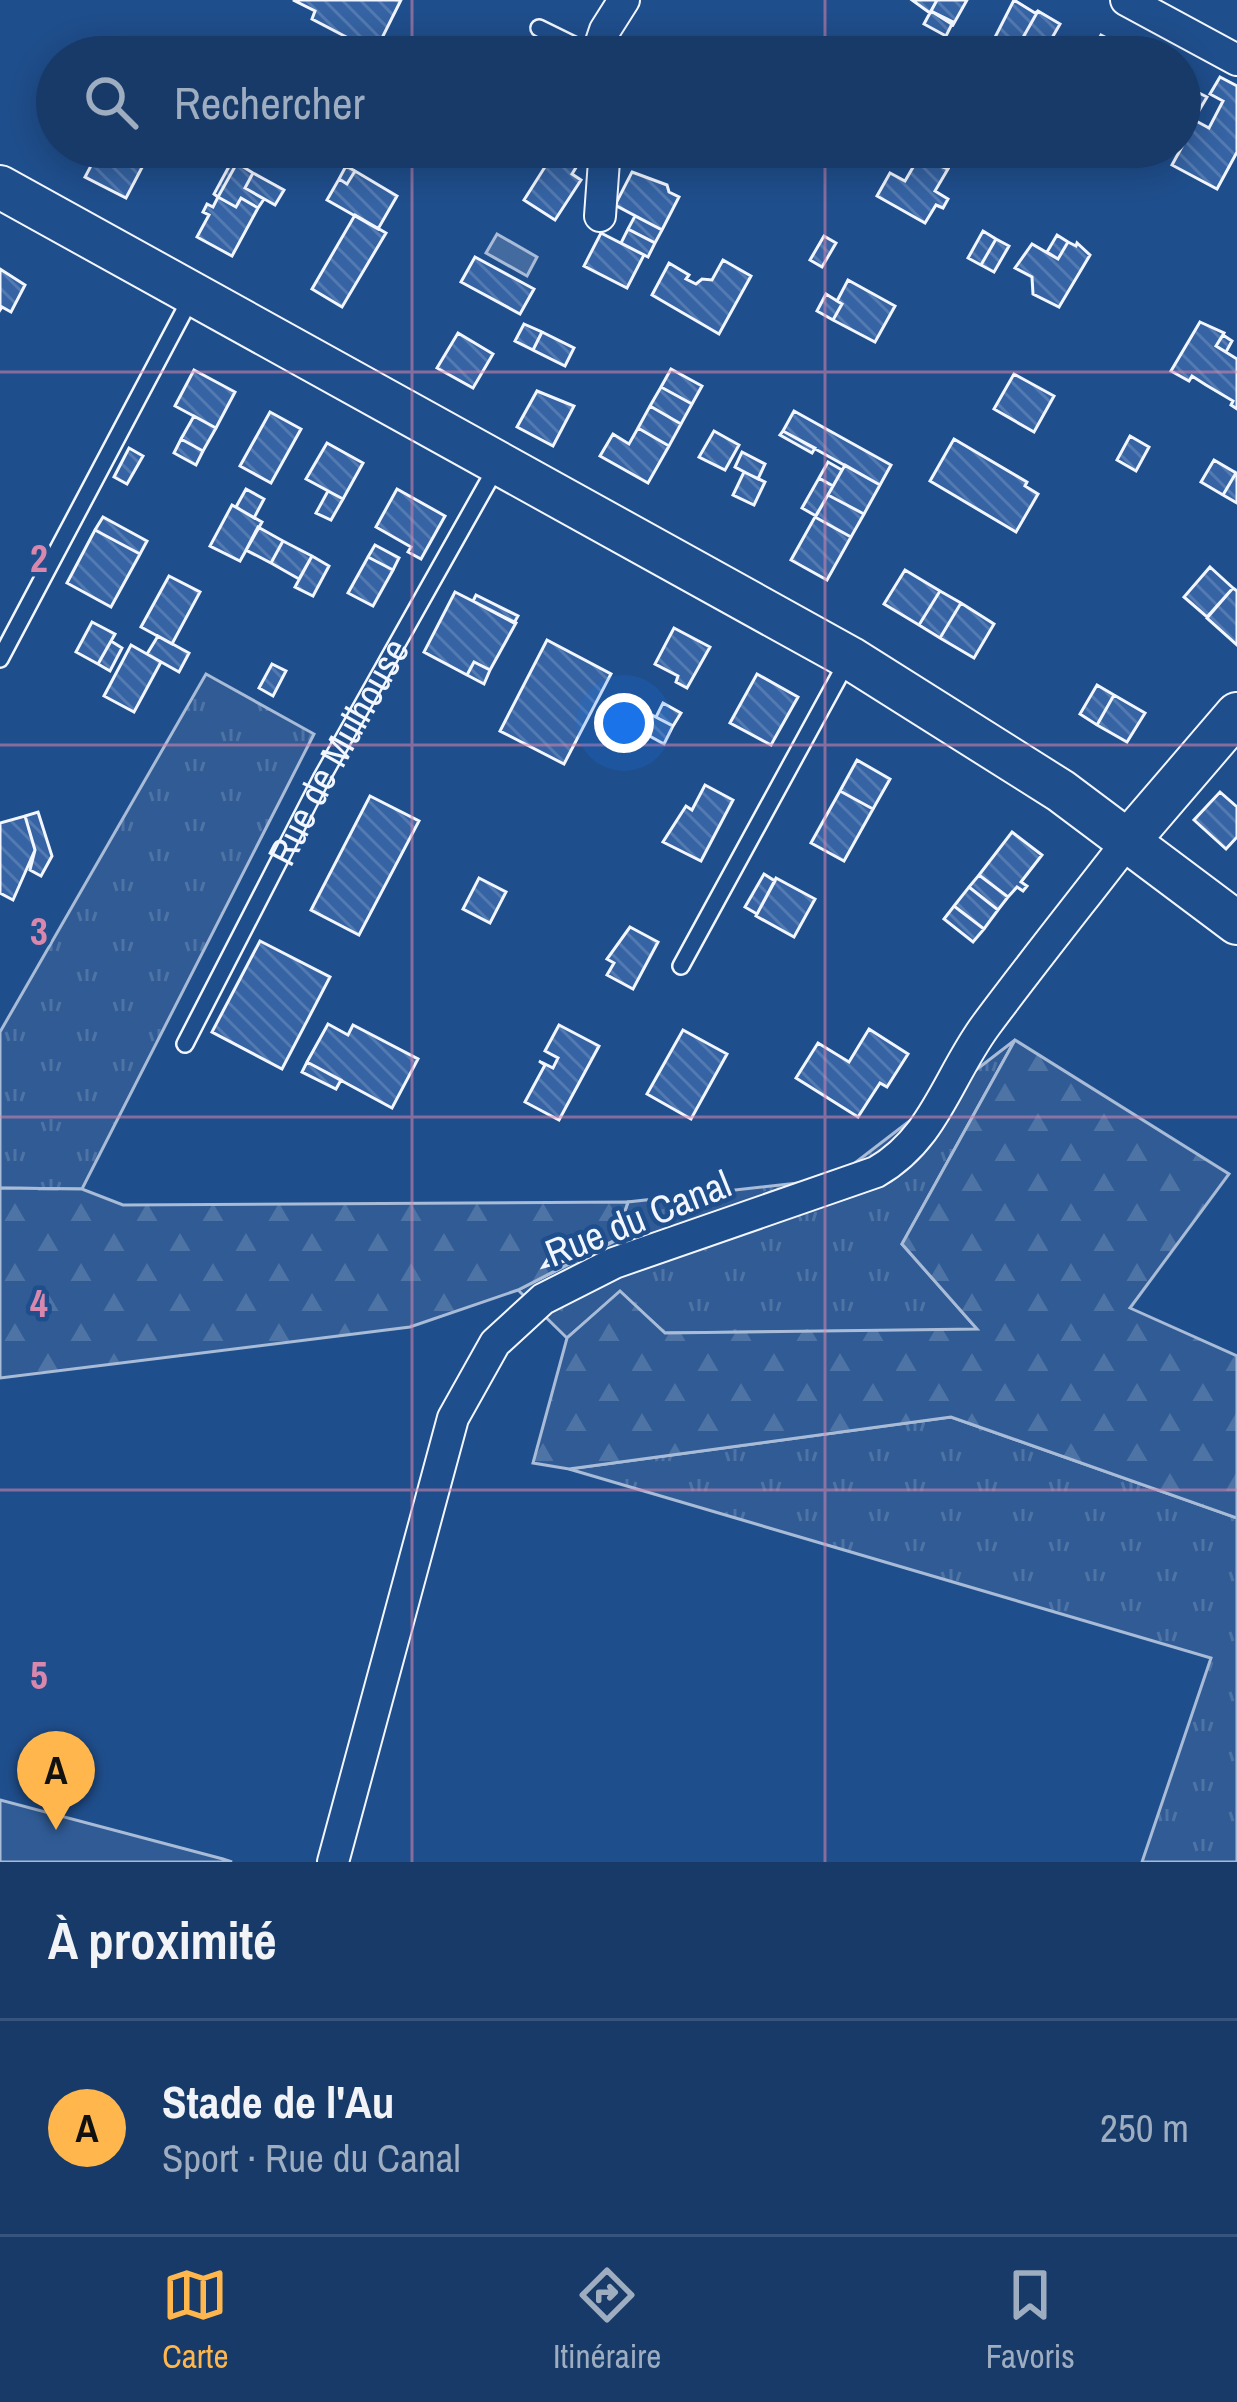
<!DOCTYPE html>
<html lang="fr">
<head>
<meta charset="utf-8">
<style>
	body { margin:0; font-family:"Archivo Narrow",sans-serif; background:#244571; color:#f1f3f6 }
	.you { position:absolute; left:624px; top:723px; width:42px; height:42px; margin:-30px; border:9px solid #fff; border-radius:50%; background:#1a73e8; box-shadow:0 0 0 18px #1a73e833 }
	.badge { display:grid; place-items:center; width:78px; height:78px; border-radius:50%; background:#ffb74d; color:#111; font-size:39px; font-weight:700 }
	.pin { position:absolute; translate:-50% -99px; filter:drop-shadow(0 3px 6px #0008) }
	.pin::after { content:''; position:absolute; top:63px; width:42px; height:36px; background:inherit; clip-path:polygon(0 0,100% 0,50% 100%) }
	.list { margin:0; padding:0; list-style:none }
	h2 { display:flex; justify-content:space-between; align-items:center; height:156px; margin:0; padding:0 48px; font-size:51px }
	h2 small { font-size:39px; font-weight:400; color:#9eadc0 }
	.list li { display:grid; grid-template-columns:78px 1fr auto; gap:36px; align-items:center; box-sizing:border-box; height:216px; padding:0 48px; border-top:3px solid #36547d }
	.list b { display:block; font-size:45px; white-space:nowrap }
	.list p { margin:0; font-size:39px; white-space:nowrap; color:#9eadc0 }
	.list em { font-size:39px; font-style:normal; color:#9eadc0 }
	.icon { flex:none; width:66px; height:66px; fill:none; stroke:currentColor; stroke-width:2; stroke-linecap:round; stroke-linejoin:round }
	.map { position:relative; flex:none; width:1237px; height:1862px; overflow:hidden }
	.search { position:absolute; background:#173a69; box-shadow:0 6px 30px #0003; left:36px; right:36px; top:36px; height:132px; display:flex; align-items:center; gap:30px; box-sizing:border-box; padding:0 42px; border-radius:66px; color:#9eadc0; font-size:45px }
	.sheet { height:372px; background:#173a69 }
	nav { display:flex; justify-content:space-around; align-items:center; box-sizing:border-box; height:168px; border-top:3px solid #36547d; background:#173a69; font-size:33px; color:#9eadc0 }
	nav a { display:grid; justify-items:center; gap:6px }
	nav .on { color:#ffb74d }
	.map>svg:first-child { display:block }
	.grass { fill:url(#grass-tufts); stroke:#a8bbd7; stroke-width:3 }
	.forest { fill:url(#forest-firs); stroke:#a8bbd7; stroke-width:3 }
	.park { fill:#305b95; stroke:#a8bbd7; stroke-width:3 }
	.water { fill:url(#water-ripples); stroke:#a8bbd7; stroke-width:3 }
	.building { fill:url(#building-back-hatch); stroke:#f2f6ff; stroke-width:3 }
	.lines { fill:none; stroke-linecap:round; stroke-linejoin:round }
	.lane-casing { stroke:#f2f6ff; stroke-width:20 }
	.street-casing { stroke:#f2f6ff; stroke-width:34 }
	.secondary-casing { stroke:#f2f6ff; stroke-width:46 }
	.lane { stroke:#1f4e8c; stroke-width:15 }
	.street { stroke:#1f4e8c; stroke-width:30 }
	.secondary { stroke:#1f4e8c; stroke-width:42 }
	.grid { fill:none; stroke:#da87ad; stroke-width:3; stroke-opacity:0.55 }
	.labels { text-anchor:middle; stroke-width:9; stroke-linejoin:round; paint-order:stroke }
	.street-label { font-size:39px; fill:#f2f6ff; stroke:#1f4e8c }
	.grid-label { font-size:39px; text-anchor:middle; font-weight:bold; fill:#da87ad; stroke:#1f4e8c; stroke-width:9; stroke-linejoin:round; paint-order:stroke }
</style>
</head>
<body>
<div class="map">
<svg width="1237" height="1862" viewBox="0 0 1237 1862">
	<defs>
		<pattern id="grass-tufts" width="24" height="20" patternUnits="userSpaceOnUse" patternTransform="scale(3)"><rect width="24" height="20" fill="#305b95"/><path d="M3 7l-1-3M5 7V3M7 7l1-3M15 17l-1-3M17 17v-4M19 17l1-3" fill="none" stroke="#4e73a5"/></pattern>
		<pattern id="forest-firs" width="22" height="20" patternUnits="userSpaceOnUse" patternTransform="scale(3)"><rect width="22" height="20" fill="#305b95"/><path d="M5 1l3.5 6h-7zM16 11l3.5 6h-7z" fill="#4e73a5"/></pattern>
		<pattern id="water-ripples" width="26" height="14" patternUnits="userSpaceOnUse" patternTransform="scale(3)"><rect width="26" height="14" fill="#446ba0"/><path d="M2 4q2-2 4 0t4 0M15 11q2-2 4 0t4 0" fill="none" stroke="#5f81ae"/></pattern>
		<pattern id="building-back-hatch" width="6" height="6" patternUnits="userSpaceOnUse" patternTransform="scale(3)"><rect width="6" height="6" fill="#3563a3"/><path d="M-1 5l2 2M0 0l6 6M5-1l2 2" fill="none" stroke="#537ab1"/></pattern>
	</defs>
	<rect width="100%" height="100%" fill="#1f4e8c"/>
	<path class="grass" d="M206 674 314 734 82 1189 0 1188V1032Z
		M1015 1040 902 1244 978 1330 665 1333 620 1292 567 1338 518 1290 615 1241 628 1202 834 1179Z
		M951 1417 1237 1518V1862H1142L1211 1658 569 1469Z"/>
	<path class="forest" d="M1015 1040 1229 1174 1130 1308 1237 1356V1518L951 1417 569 1469 533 1463 567 1338 620 1291 665 1333 977 1329 902 1244Z
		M0 1188 82 1189 123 1205 628 1202 615 1240 518 1290 410 1327 0 1378Z"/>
	<path class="park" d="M0 1800 223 1859 232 1862H0Z"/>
	<path class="water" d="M497 234 537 257 527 276 486 253Z"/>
	<path class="building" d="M293 0H401L375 52 312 19 315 11Z
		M912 0H937L930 13Z
		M937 0H967L953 25 931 11Z
		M1014 0 1035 13 1038 11 1012 57 986 55Z
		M931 11 953 22 946 36 924 24Z
		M1038 11 1060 24 1041 57H1012Z
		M1101 35 1124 47 1119 57H1089Z
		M490 43 507 51 519 57H483Z
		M1220 77 1237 86V152L1217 189 1172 165 1196 121 1209 128 1223 101 1210 94Z
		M1195 91 1207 97 1197 114 1186 108Z
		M101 147H121L129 151 136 147 149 154 126 198 85 177Z
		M553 147 580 161 572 174 581 180 555 220 524 200 550 159 547 157Z
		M751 147H792L794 149 784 166Z
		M919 157 948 169 935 191 948 199 943 208 936 205 925 223 877 196 890 173 905 181Z
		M232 161 237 163 218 197 214 194Z
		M237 163 253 173 245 188 264 199 258 208 241 198 236 207 218 197Z
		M346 166 355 171 347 184 339 179Z
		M355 171 397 196 378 229 327 200 339 179 347 184Z
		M632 172 667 185 669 192 679 197 662 230 615 205Z
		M253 173 284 190 275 205 245 188Z
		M218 197 236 207 241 198 258 208 232 256 197 237 209 215 203 212 207 204 213 207Z
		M355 215 386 233 342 307 312 289Z
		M635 216 662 230 655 243 628 229Z
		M628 229 655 243 648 257 621 243Z
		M983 231 996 239 981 265 968 258Z
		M601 233 644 255 627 288 584 266Z
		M1057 235 1068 242 1058 259 1047 252Z
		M824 236 836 243 822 267 810 260Z
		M996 239 1009 246 994 272 981 265Z
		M1068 242 1076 246 1077 243 1090 255 1059 307 1033 294 1032 277 1015 268 1032 244 1058 259Z
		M475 257 534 289 520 314 461 282Z
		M723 260 751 276 719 334 652 295 669 263 689 275 686 279 696 284 702 279 712 280Z
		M0 269 25 285 11 312 2 307 0 310Z
		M848 280 895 306 875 342 833 320 842 304 837 301Z
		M826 294 842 304 833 320 817 311Z
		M1200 322 1224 333 1216 346 1237 359V409L1231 405 1233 401 1206 385 1192 376 1189 381 1171 371Z
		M524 324 542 332 533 350 515 341Z
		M542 332 574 348 565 366 533 350Z
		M458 333 493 354 473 388 437 368Z
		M1223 335 1232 341 1226 352 1216 346Z
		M671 369 702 386 692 404 661 387Z
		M194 370 235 392 216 428 175 406Z
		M1014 374 1054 396 1034 432 994 409Z
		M661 387 692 404 681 424 650 406Z
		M537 391 574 406 553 446 517 427Z
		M650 406 681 424 669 446 638 428Z
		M794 411 891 465 880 485 783 431Z
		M270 412 301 429 271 483 240 466Z
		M194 416 216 428 203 451 181 439Z
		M638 428 669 446 648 483 600 456 613 434 629 444Z
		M714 431 739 445 725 470 699 457Z
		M783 431 815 448 812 453 780 435Z
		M1130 436 1149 447 1136 471 1117 460Z
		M181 439 203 451 196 465 174 453Z
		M954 439 1027 482 1025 486 1038 494 1016 532 930 481Z
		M327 443 363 463 343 499 306 479Z
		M129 448 143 456 127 484 114 477Z
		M742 452 765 464 758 479 735 467Z
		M1214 460 1236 473 1223 495 1201 482Z
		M828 462 842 470 833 486 819 478Z
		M845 465 880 485 864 514 828 495Z
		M744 472 765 482 754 505 733 495Z
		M1236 473 1237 474V503L1223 495Z
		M819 478 833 486 816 516 802 508Z
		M246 489 264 499 254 518 236 507Z
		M397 489 445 516 421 559 408 552 411 547 376 527Z
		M328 491 343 499 331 520 316 513Z
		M828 495 864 514 851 537 815 517Z
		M232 505 262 522 240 561 210 546Z
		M103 517 147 541 140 554 95 530Z
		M815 517 851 537 827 580 791 560Z
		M258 527 283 541 271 563 246 550Z
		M95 530 140 554 111 607 67 583Z
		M283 541 312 556 299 579 271 563Z
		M375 545 399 558 393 570 368 557Z
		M312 556 329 566 313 596 295 587Z
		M368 557 393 570 373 606 348 593Z
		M1210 567 1233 588 1207 617 1184 597Z
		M905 570 940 591 919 625 884 604Z
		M169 576 200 592 172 644 141 627Z
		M1233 588 1237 591V645L1207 618Z
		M940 591 961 603 940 638 919 625Z
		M455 592 516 623 490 670 474 662 467 675 424 652Z
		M476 595 518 616 514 623 473 601Z
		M961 603 994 624 974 658 940 638Z
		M92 622 115 634 98 664 76 652Z
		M674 628 710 647 687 688 676 682 678 676 655 664Z
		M158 636 189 653 179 672 147 654Z
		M547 640 611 674 564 764 500 731Z
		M111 641 122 648 110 671 98 664Z
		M131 645 161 662 134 712 104 696Z
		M474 662 490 670 484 684 467 675Z
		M272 664 286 671 273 696 259 688Z
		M757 674 798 697 771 745 730 723Z
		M1097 685 1114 695 1097 725 1080 714Z
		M1114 695 1145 713 1127 742 1097 725Z
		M663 703 681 713 673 726 656 717Z
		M652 715 673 726 664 744 646 734 648 729 645 727Z
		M857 760 890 779 873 809 840 791Z
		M705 785 733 800 701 861 663 842 686 806 692 810Z
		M840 791 873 809 844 861 811 843Z
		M1220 792 1237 807V837L1226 849 1194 820Z
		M370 796 419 821 359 935 311 910Z
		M38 812 52 856 41 876 30 870 35 850 25 816Z
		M25 816 35 850 13 900 0 893V823Z
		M1012 832 1042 855 1021 882 1027 886 1023 891 1017 887 1008 897 979 875Z
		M764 874 775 881 757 914 745 907Z
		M979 875 1008 897 998 910 969 887Z
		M479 878 506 892 490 923 463 909Z
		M776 878 815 899 794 937 756 916Z
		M969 887 998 910 984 929 954 906Z
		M954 906 984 929 973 942 944 919Z
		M630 927 658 942 633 989 607 975 614 963 607 959Z
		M260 941 330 977 282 1069 212 1032Z
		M328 1024 348 1035 353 1025 418 1059 392 1108 307 1062Z
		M559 1025 599 1046 559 1120 525 1102 545 1065 539 1061 553 1068 558 1058 545 1051Z
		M869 1029 908 1054 887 1087 880 1083 858 1117 796 1078 818 1043 849 1062Z
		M683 1030 727 1054 691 1119 647 1094Z
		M307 1062 341 1080 336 1089 302 1072Z
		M581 1235 583 1256 543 1267 549 1257 548 1243Z"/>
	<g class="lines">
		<g class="lane-casing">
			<g id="lane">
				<path d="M539 28 596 56"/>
				<path d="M0 659 192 296"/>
				<path d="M681 966 848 660"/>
				<path id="s1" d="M185 1044 321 779 497 466"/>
			</g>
		</g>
		<g class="street-casing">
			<path id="street" d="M1126 0 1237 60
				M596 57 605 30 624 0
				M600 216 605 147
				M333 1862 453 1418 495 1343 543 1299 614 1263 876 1172C935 1138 947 1078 986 1025 1032 963 1081 902 1128 841"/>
		</g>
		<g class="secondary-casing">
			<path id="secondary" d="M0 187 850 658 1061 791 1237 923
				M1128 841 1237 714"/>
		</g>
		<use href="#lane" class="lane"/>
		<use href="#street" class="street"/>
		<use href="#secondary" class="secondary"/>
	</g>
	<path class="grid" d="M412 0V57M825 0V57M412 147V1862M825 147V1862M0 372H1237M0 745H1237M0 1117H1237M0 1490H1237"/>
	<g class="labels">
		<g class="street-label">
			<text dy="14" stroke="none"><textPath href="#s1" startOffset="330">Rue de Mulhouse</textPath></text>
			<text transform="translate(638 1218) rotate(-22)" y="14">Rue du Canal</text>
		</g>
	</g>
	<g class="grid-label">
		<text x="39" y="572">2</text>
		<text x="39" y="945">3</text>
		<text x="39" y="1317">4</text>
		<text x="39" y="1689">5</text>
	</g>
</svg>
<div class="you"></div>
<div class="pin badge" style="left:56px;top:1830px">A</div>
<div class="search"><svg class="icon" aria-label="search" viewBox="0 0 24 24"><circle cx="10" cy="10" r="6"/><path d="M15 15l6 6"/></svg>Rechercher</div>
</div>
<section class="sheet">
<h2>À proximité<small></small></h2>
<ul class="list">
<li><span class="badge">A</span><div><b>Stade de l'Au</b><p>Sport · Rue du Canal</p></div><em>250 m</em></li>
</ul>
</section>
<nav>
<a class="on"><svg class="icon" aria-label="map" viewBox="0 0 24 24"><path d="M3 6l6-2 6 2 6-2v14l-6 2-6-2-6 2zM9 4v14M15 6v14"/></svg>Carte</a>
<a><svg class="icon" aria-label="directions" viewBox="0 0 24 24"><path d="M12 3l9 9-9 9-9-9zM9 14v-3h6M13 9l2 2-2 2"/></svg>Itinéraire</a>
<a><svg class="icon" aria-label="saved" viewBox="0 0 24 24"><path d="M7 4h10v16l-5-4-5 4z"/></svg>Favoris</a>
</nav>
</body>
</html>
